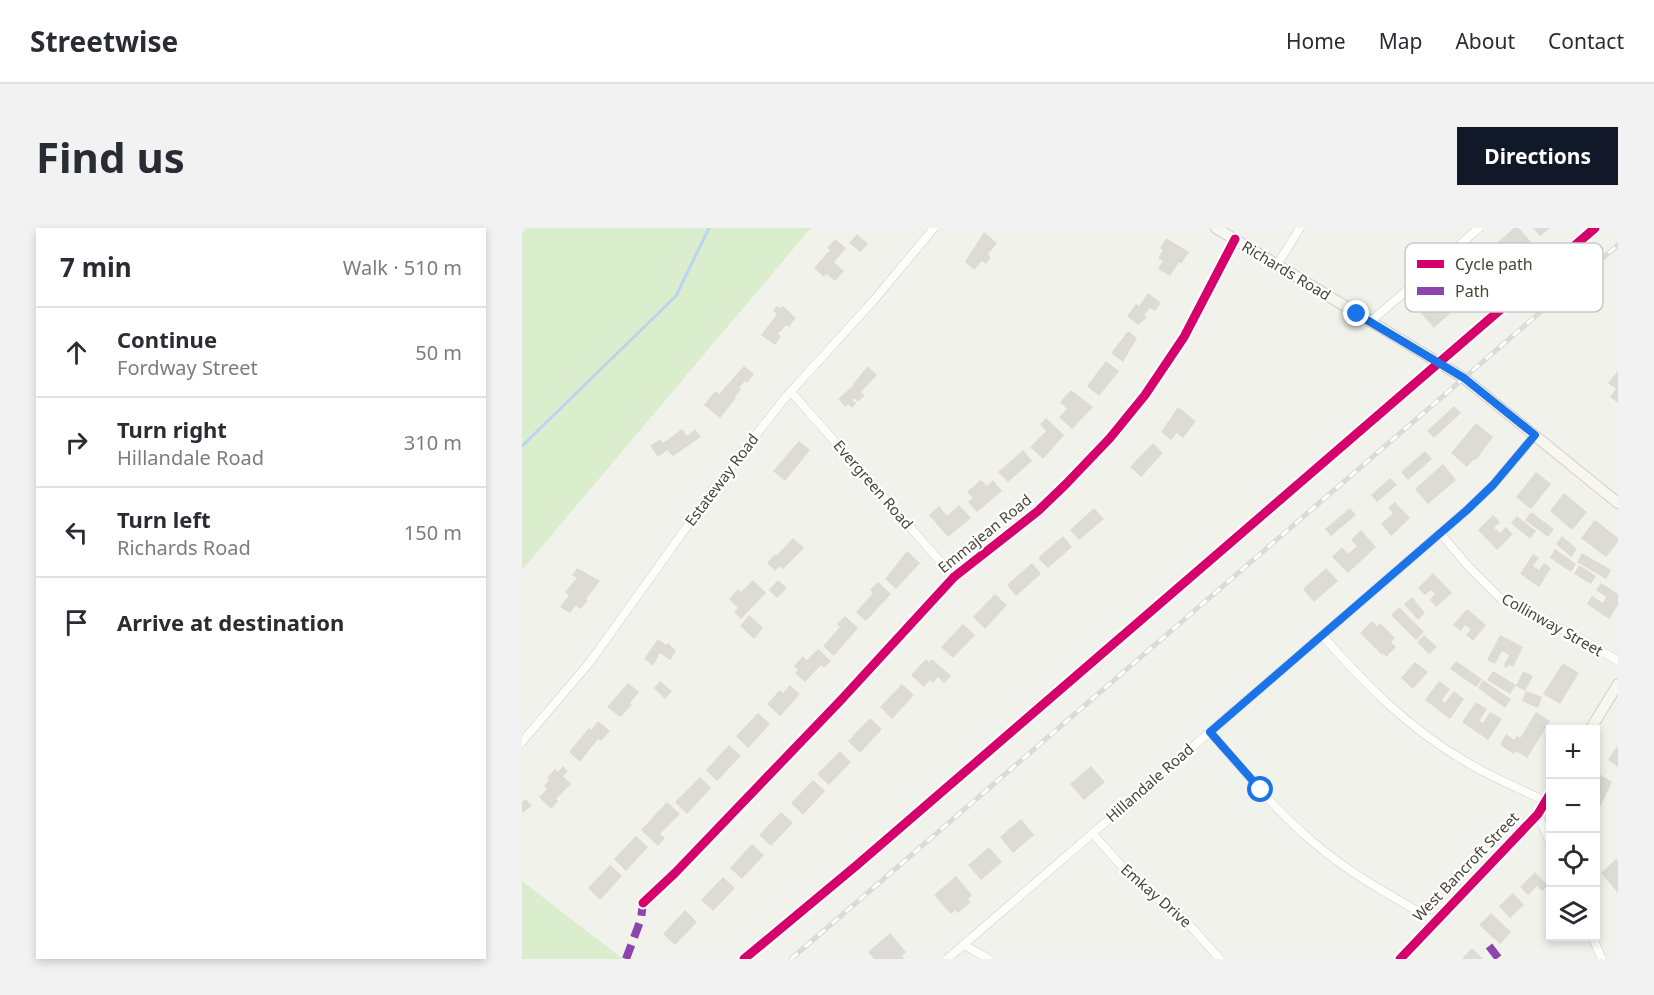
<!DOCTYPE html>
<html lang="en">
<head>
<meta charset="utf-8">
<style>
	body { margin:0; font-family:"Noto Sans",sans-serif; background:#f2f2f3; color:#2b2b33 }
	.controls { position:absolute; right:18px; bottom:18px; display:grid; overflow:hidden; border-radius:0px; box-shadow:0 3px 9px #0003 }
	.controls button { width:54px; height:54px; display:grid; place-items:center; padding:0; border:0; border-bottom:2px solid #e1e1e2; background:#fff; color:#2b2b33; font:30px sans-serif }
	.stop { position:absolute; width:18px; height:18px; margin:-14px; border:4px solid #1a73e8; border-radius:50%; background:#fff }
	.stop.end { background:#1a73e8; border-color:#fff; box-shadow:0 2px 6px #0008 }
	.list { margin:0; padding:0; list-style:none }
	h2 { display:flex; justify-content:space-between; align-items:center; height:78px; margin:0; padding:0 24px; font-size:26px }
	h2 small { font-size:20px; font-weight:400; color:#7c7c81 }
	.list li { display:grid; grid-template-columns:39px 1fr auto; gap:18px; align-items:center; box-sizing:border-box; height:90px; padding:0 24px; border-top:2px solid #e1e1e2 }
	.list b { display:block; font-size:22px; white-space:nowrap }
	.list p { margin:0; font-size:20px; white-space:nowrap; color:#7c7c81 }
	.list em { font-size:20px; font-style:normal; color:#7c7c81 }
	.icon { flex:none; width:33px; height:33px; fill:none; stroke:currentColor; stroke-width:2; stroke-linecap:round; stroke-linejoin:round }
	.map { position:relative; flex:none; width:1096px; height:731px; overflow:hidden; border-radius:0px }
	header { display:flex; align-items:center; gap:36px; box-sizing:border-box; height:84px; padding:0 30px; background:#fff; border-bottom:2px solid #e1e1e2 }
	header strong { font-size:28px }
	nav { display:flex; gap:33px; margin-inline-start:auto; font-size:21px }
	.intro { display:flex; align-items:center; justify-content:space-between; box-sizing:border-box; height:144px; padding:0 36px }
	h1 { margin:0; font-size:42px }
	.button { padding:15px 27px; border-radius:0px; background:#111827; color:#fff; font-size:21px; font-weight:700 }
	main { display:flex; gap:36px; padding:0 36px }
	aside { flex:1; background:#fff; border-radius:0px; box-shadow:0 3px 9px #0003 }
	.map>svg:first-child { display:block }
	.green { fill:#daeecd }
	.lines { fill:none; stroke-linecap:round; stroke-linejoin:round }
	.stream { stroke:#bcd3f1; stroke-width:3 }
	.building { fill:#dcdbd5 }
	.street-casing { stroke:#d0d0ca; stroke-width:9 }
	.secondary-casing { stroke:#d2d0c3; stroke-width:12 }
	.street { stroke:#fdfdfc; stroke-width:8 }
	.secondary { stroke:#f7f6f0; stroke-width:10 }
	.rail-casing { stroke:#dadad9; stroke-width:5 }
	.rail { stroke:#fff; stroke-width:3; stroke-dasharray:9; stroke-linecap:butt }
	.quiet { stroke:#8e44ad; stroke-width:8; stroke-dasharray:15 8; stroke-linecap:butt }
	.cycleway-casing { stroke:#fff; stroke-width:13 }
	.cycleway { stroke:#d6006c; stroke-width:9 }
	.route { stroke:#1a73e8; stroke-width:8 }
	.labels { text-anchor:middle; stroke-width:4.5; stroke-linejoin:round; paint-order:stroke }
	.street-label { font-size:15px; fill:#4a4637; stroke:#fff }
	.key { fill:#fff; stroke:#c9c8c3; stroke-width:1.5 }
	.key-label { font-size:16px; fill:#4a4637 }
</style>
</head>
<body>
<header>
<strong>Streetwise</strong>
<nav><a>Home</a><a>Map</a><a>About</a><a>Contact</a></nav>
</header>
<div class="intro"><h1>Find us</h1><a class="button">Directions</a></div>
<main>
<aside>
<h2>7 min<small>Walk · 510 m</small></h2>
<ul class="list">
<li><svg class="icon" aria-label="ahead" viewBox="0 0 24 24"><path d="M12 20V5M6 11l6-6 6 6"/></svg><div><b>Continue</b><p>Fordway Street</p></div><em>50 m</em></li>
<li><svg class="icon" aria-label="right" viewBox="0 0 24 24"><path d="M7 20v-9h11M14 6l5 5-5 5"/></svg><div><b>Turn right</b><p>Hillandale Road</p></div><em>310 m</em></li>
<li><svg class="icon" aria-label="left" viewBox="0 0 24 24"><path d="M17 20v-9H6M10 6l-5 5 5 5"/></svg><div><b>Turn left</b><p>Richards Road</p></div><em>150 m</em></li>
<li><svg class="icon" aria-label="arrive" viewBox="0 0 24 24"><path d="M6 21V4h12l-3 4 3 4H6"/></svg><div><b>Arrive at destination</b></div></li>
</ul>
</aside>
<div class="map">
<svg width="1096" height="731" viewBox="0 0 1096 731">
	<rect width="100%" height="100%" fill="#f2f2ed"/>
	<path class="green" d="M4 0H289L0 342V6Z
		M0 653 101 731H0Z"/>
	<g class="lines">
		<path class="stream" d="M0 218 154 68 187 0"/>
	</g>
	<path class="building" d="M992 0H997L1009 14 989 32 975 15Z
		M1011 0H1028L1018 8Z
		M462 4 475 15 466 26 469 29 464 36 460 33 452 42 443 34Z
		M335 6 346 16 338 24 327 15Z
		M644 10 667 24 659 36 657 34 648 48 636 41 641 33 636 30 641 22 638 20Z
		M313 11 324 20 312 34 322 43 313 53 304 46 302 49 292 40 308 22 305 20Z
		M626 65 639 75 633 83 628 80 622 87 625 89 616 97 605 88 614 76 617 78Z
		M918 66 932 82 912 100 898 84Z
		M255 78 258 80 261 78 274 90 267 99 264 97 256 106 259 108 253 117 239 107 255 86 251 83Z
		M606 103 615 110 601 134 589 125Z
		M584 133 597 143 577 168 565 158Z
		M222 138 232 146 225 155 223 153 217 160 219 161 213 169 214 170 198 190 182 177 193 163 197 166Z
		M346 138 355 147 339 164 343 167 336 174 332 170 330 172 334 175 330 180 326 176 324 179 316 171 332 157 331 156Z
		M1096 143V175L1088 169 1094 161 1086 155Z
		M549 162 571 179 550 201 537 189 545 181 538 174Z
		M932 178 939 185 912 210 905 203Z
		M656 179 674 193 661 210 655 205 649 212 639 204Z
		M524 190 542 207 521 231 508 219 524 203 518 196Z
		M954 195 971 209 954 232 952 231 945 239 929 225Z
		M160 201 165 208 173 201 179 209 151 228 145 222 136 229 128 218 138 211 141 215Z
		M277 213 288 222 263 253 251 243Z
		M631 215 641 225 619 249 608 239Z
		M501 222 510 233 486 254 476 244Z
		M903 223 910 231 886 252 879 244Z
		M921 236 934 252 906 276 893 261Z
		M1014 244 1029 256 1009 281 994 269Z
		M868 250 875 257 855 274 849 267Z
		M459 252 465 258 471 252 480 263 455 284 446 274 451 270 445 264Z
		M1042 265 1065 284 1050 302 1028 283Z
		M873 274 888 290 869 308 859 296 871 285 866 280Z
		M437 277 449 290 426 309 407 287 417 278 425 288Z
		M572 280 582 291 557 312 548 302Z
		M828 280 834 287 809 308 803 301Z
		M1009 284 1032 301 1026 309 1003 292Z
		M971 287 978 294 972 300 978 305 984 299 991 306 975 322 956 302Z
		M995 288 1014 303 1008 311 989 295Z
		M1073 292 1096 310V314L1084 329 1059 310Z
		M839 302 854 319 826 345 810 329 820 319 826 326 835 318 829 312Z
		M541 308 550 319 526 340 516 330Z
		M1040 308 1055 321 1049 329 1034 316Z
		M271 310 282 320 261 341 258 338 253 343 245 335 253 326 254 328Z
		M1033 321 1054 336 1049 344 1028 330Z
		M385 323 398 335 374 361 363 351Z
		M1060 325 1089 342 1084 351 1055 334Z
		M1011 326 1017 330 1011 338 1017 342 1022 335 1029 340 1017 359 998 346Z
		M510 335 519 346 494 368 485 357Z
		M1057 337 1074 348 1069 356 1052 346Z
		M55 340 78 353 64 371 66 372 59 381 53 378 48 385 38 379 47 367 43 364 55 350 50 347Z
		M804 340 816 353 792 374 781 361Z
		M911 345 930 365 914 379 908 372 913 366 909 362 903 367 896 360Z
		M231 352 244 365 219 391 212 384 216 380 207 371 216 361 219 364Z
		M256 352 265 360 255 370 247 362Z
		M356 354 369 366 344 393 334 384 351 365 348 362Z
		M1079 355 1096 366V377L1087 391 1065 376 1070 368 1081 375 1084 369 1074 362Z
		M473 366 485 377 463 401 451 389Z
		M890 369 903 385 896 392 882 376Z
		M877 379 902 404 894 412 869 387Z
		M945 381 964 397 951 413 944 407 949 401 943 397 939 403 931 397Z
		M227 387 241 400 232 411 218 398Z
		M323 388 336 400 312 428 301 418 318 399 315 396Z
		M850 393 855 398 858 395 873 410 869 414 874 419 864 429 861 425 860 427 838 405Z
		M441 396 453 407 431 430 419 419Z
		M902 407 915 419 907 426 895 414Z
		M978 407 1001 419 991 439 987 437 985 440 981 438 987 427 980 423 973 436 965 432Z
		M136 411 144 417 146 415 154 423 148 432 138 425 131 438 122 431Z
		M296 421 309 433 302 440 299 437 283 454 273 445 276 442 272 438 281 428 285 432Z
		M404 431 407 434 410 431 429 448 422 455 416 449 411 455 408 452 402 459 389 447Z
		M934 433 960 451 954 459 928 441Z
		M893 434 906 444 891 461 879 450Z
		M1041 435 1057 445 1038 476 1021 466Z
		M971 443 994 457 988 466 965 452Z
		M1001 443 1011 448 1003 463 994 458Z
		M961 452 989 471 983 480 956 460Z
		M138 453 150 463 143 471 132 460Z
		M917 453 928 461 920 472 923 475 932 463 942 471 928 491 903 472Z
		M106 455 117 464 108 475 110 477 98 489 85 479Z
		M380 456 392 467 370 491 358 479Z
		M268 457 278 466 258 488 245 476 258 462 261 465Z
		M1004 463 1020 469 1016 480 1000 473Z
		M954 474 965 481 957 493 961 495 968 484 980 491 966 512 940 494Z
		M1014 484 1028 493 1005 530 994 523 992 526 978 517 984 506 992 512 995 508 998 510Z
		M236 485 248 496 226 520 214 508Z
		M348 490 360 501 338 525 326 513Z
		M76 493 88 503 79 513 76 511 58 534 47 524 67 500 69 502Z
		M207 517 219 528 195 553 184 542Z
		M1094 519 1096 520V539L1086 532Z
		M318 523 329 534 307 557 295 546Z
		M41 538 46 543 41 548 49 556 34 571 36 573 29 581 17 569 25 561 22 558 27 552 25 550 33 541 36 544Z
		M569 538 583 554 562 572 548 556Z
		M1077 546 1090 554 1078 579 1074 577V552Z
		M178 549 189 560 165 586 153 574Z
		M291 552 303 563 281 587 269 575Z
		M4 571 10 578 0 585V574Z
		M145 574 158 586 138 606 143 610 136 618 119 602Z
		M259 584 271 595 249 618 237 607Z
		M499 591 512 607 491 625 478 609Z
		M114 608 126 619 104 643 92 631Z
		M230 616 242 627 220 651 208 640Z
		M467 619 480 634 459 652 446 637Z
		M1094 631 1096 633V665L1079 645Z
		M88 637 100 648 78 672 66 660Z
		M1013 644 1026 658 1020 663 1015 658 1006 667 998 659Z
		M434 648 450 667 446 671 449 674 436 685 433 682 429 686 412 667Z
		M201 649 213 660 191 683 179 672Z
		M991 665 1002 677 988 690 977 678Z
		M163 682 175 694 153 717 141 706Z
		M969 685 989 704 978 716 957 697Z
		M368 705 384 724 380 728 383 731H352L346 724Z
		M950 720 961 731H940Z"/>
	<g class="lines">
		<g class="street-casing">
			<path id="street" d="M755 37 778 0
				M848 94 957 0
				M270 165 432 349
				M918 305 946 338 979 371 994 380 1056 409 1096 433
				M800 407C842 455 885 499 941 532 967 548 996 560 1024 573
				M688 504C721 542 752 581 791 614 828 646 871 669 913 693
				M0 514 68 434 194 258 262 171 352 72 412 0
				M1016 586 1028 615
				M570 605 615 655 662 691 698 731
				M121 675 153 645 319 472 432 349 516 283 544 256 588 210 623 167 662 109 713 11
				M1070 708 1080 731
				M442 717 467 731
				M425 731 945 282 971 257 1013 207"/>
		</g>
		<g class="secondary-casing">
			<path id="secondary" d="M694 0 942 150 1096 275
				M1068 502 1096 456
				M878 731 1016 586 1028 566"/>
		</g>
		<use href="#street" class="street"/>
		<use href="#secondary" class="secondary"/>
		<g class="rail-casing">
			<path id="rail" d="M269 731 1096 17"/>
		</g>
		<use href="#rail" class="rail"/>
		<path class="quiet" d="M967 718 977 731
			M104 731 119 691 121 675"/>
		<g class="cycleway-casing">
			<path id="cycleway" d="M121 675 153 645 319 472 432 349 516 283 544 256 588 210 623 167 662 109 713 11
				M222 731 335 637 1073 0
				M878 731 1016 586 1028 566"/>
		</g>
		<use href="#cycleway" class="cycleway"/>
	</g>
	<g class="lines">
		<path class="route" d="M739 562 688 504 945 282 971 257 1013 207 942 150 835 86"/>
	</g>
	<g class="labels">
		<g class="street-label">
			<text transform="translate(764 43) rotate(31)" y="5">Richards Road</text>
			<text transform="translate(200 252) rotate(-53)" y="5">Estateway Road</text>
			<text transform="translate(351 257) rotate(49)" y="5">Evergreen Road</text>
			<text transform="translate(463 306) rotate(-39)" y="5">Emmajean Road</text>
			<text transform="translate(1030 397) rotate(29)" y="5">Collinway Street</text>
			<text transform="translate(628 555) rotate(-41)" y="5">Hillandale Road</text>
			<text transform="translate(944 639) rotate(-46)" y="5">West Bancroft Street</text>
			<text transform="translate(634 668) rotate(41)" y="5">Emkay Drive</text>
		</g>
	</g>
	<rect x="883" y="15" width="198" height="69" rx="9" class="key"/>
	<rect x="895" y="32" width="27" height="8" fill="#d6006c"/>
	<rect x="895" y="59" width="27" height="8" fill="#8e44ad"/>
	<g class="key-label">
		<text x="933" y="42">Cycle path</text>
		<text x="933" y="69">Path</text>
	</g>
</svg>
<div class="controls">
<button>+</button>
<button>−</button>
<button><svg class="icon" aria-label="locate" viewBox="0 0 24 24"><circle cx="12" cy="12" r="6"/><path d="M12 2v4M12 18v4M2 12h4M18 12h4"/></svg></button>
<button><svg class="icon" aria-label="layers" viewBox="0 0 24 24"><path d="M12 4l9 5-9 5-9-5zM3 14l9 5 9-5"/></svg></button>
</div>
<div class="stop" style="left:739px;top:562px"></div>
<div class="stop end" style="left:835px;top:86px"></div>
</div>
</main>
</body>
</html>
